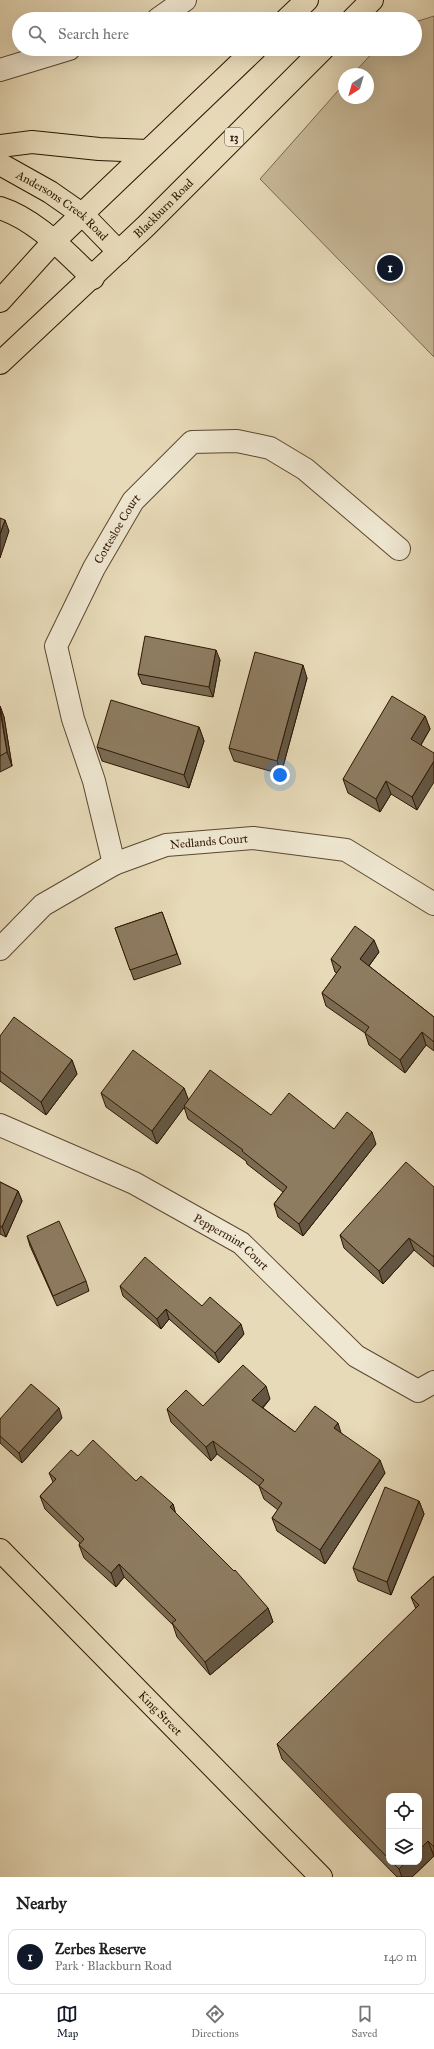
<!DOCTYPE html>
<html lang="en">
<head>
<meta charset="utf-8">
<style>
	body { margin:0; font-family:"IM FELL Great Primer",serif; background:#f2f2f2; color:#222 }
	.controls { position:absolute; right:12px; bottom:12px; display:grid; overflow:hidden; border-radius:8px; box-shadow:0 4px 16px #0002 }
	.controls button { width:36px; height:36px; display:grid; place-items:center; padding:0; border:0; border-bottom:1px solid #e0e0e0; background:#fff; color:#222; font:20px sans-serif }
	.compass { position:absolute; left:338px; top:68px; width:36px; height:36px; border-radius:50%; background:#fff; box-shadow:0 4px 16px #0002; rotate:217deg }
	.you { position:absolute; left:280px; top:775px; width:14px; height:14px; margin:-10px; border:3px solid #fff; border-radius:50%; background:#1a73e8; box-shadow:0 0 0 6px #1a73e833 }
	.badge { display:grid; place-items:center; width:26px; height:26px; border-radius:50%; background:#111827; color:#fff; font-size:13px; font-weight:700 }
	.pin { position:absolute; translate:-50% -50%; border:2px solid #fff; box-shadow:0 1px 4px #0006 }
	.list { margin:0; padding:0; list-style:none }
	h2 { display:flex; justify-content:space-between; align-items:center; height:52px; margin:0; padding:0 16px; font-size:17px }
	h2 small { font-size:13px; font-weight:400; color:#767676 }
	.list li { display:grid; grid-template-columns:26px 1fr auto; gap:12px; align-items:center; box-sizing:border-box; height:56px; margin:0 8px 8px; padding:0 8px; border:1px solid #e0e0e0; border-radius:8px }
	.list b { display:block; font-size:15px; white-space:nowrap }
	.list p { margin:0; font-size:13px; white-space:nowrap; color:#767676 }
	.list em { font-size:13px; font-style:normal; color:#767676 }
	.icon { flex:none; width:22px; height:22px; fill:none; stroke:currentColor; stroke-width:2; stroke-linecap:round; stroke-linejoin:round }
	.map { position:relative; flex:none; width:434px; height:1877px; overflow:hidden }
	.search { position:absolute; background:#fff; box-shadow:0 4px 16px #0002; left:12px; right:12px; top:12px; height:44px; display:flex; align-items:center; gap:10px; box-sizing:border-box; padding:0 14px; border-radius:22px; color:#767676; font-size:15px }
	.sheet { height:116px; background:#fff }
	nav { display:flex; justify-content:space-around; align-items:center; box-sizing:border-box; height:56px; border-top:1px solid #e0e0e0; background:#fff; font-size:11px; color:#767676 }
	nav a { display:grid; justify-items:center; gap:2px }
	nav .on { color:#111827 }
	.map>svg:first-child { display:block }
	.park { fill:#c8b999; stroke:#7b684e }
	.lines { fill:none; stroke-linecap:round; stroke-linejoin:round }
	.minor-casing { stroke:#5c4730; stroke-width:24 }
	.major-casing { stroke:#2e1603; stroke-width:24 }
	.minor { stroke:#efe7d1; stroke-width:22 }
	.major { stroke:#e7dab8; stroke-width:22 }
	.wall { fill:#7a6b53; stroke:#2e1603; fill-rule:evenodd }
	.shaded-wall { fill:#635744; stroke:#2e1603 }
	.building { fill:#8e7c61; stroke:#2e1603 }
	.labels { text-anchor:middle; stroke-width:3; stroke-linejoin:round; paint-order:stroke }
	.shield { fill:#efe7d1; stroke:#685541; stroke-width:1 }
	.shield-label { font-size:11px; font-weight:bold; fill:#2e1603 }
	.street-label { font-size:12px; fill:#2e1603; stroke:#efe7d1 }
</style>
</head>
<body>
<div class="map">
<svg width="434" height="1877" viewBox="0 0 434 1877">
	<rect width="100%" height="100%" fill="#e7dab8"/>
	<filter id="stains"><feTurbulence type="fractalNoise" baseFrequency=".005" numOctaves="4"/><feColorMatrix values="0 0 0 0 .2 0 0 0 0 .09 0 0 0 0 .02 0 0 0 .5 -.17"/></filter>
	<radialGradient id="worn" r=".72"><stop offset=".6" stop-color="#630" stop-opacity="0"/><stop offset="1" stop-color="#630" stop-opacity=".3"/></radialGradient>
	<path class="park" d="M434 16V357L260 179 344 84V98H368V74H353L376 49H415V22Z"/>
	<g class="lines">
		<g class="minor-casing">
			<g id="minor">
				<path d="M158 19 185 0"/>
				<path d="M0 70 69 49"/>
				<path id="s1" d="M114 864 94 781 73 719 56 646 94 568 133 501 192 442 237 441 270 448 305 469 399 549"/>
				<path id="s2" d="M0 949 43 905 114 864 166 845 253 838 346 850 434 904"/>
				<path id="s3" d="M0 1125 134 1183 241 1243 356 1356 418 1391 434 1382"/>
			</g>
		</g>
		<g class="major-casing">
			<g id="major">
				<path d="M287 19 307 0"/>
				<path d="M353 19 372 0"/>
				<path d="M0 146 32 142 99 149 148 151"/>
				<path id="s4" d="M0 164 50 192 83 215 119 252"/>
				<path d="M0 208C37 220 65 252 93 278"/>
				<path d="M0 301 54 241 255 49"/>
				<path id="s5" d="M0 363 146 226 323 49"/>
				<path id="s6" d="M0 1550 321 1877"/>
			</g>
		</g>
		<use href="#minor" class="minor"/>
		<use href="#major" class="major"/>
	</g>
	<path class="wall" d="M220 660 213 697 142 684 138 674Z
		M307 678 281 774 234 761 229 748Z
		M0 706 4 717 12 766 0 772Z
		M425 716 430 729 421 745 417 810 391 794 380 812 348 793 343 779Z
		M199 727 204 741 189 788 102 761 97 747Z
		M162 912 181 964 134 980 115 928Z
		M379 952 369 966 434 1017V1051L426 1045 405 1073 369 1045 365 1033 326 1006 322 993 337 973 335 972 331 959Z
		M0 1036 72 1060 77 1074 46 1115 0 1081Z
		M184 1088 188 1100 271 1115 334 1129 376 1144 303 1236 278 1217 274 1204 283 1192 247 1164 246 1161 188 1119 184 1107 157 1144 106 1107 101 1093Z
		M0 1182 18 1191 22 1201 6 1237 0 1234Z
		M434 1187V1267L414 1250 383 1284 344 1248 340 1235Z
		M27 1236 86 1281 89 1291 57 1306 30 1246Z
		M120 1286 202 1306 244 1334 219 1363 169 1319 161 1329 123 1296Z
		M270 1399 263 1408 295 1432 341 1433 385 1473 325 1564 277 1531 272 1518 278 1510 264 1499 259 1486 217 1454 211 1461 171 1422 167 1409 203 1406Z
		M62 1418 22 1463 0 1443V1419Z
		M78 1456 136 1481 173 1504 175 1512 268 1608 273 1622 210 1675 177 1637 173 1625 124 1577 116 1587 84 1558 79 1545 80 1543 45 1509 40 1496 53 1482 49 1473Z
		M419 1501 424 1514 391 1595 358 1581 353 1568Z
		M434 1576V1856L412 1877H397L282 1759 277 1744 416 1609 411 1597ZM389 1796 419 1862H389Z"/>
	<path class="shaded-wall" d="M5 520 9 531 0 558V534Z
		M216 650 220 660 213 697 209 687Z
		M303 665 307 678 281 774 277 761Z
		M0 706 4 717 12 766 7 752Z
		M425 716 430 729 416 753 411 739Z
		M199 727 204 741 189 788 184 775Z
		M434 761V782L417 810 412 797Z
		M386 781 391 794 380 812 376 799Z
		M374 940 379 952 365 971 360 959Z
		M422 1032 426 1045 405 1073 400 1060Z
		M72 1060 77 1074 46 1115 41 1102Z
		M184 1088 189 1101 157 1144 152 1131Z
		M372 1132 376 1144 303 1236 299 1224Z
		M18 1191 22 1201 6 1237 2 1227Z
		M409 1238 414 1250 383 1284 379 1271Z
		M166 1309 169 1319 161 1329 157 1319Z
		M241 1324 244 1334 219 1363 215 1353Z
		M266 1386 270 1399 257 1413 252 1400Z
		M59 1408 62 1418 22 1463 19 1453Z
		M338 1423 342 1436 334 1428Z
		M213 1441 217 1454 211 1461 206 1447Z
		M380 1460 385 1473 325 1564 320 1550Z
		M419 1501 424 1514 391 1595 387 1582Z
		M173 1504 177 1518 170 1507Z
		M119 1564 124 1577 116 1587 111 1573Z
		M268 1608 273 1622 210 1675 205 1662Z
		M428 1841 434 1856 412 1877H402L399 1869 406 1862H419V1850Z"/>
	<path class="building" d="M0 518 5 520 0 534Z
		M145 636 216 650 209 687 138 674Z
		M255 652 303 665 277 761 229 748Z
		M392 696 425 716 411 739 434 753V761L412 797 386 781 376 799 343 779Z
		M111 700 199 727 184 775 97 747Z
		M0 710 7 752 0 756Z
		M162 912 177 954 130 970 115 928Z
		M355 926 374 940 360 959 434 1017V1042L422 1032 400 1060 365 1033 369 1027 322 993 341 967 331 959Z
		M14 1017 72 1060 41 1102 0 1071V1036Z
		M133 1050 184 1088 152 1131 101 1093Z
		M210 1070 271 1115 289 1093 334 1129 347 1112 372 1132 299 1224 274 1204 287 1187 242 1151 243 1150 184 1106Z
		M406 1162 434 1187V1257L409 1238 379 1271 340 1235Z
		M0 1182 18 1191 2 1227 0 1226Z
		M59 1221 86 1281 53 1296 27 1236Z
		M145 1257 202 1306 210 1297 241 1324 215 1353 166 1309 157 1319 120 1286Z
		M243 1365 266 1386 252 1400 295 1432 315 1406 338 1423 334 1428 380 1460 320 1550 272 1518 282 1503 259 1486 264 1480 213 1441 206 1447 167 1409 186 1390 203 1406Z
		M31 1384 59 1408 19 1453 0 1436V1419Z
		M93 1440 136 1481 141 1476 173 1504 170 1507 234 1571 235 1570 268 1608 205 1662 172 1623 176 1620 119 1564 111 1573 79 1545 84 1539 40 1496 56 1479 49 1473 71 1450 78 1456Z
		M385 1487 419 1501 387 1582 353 1568Z
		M434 1576V1847L428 1841 419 1850V1796H389V1859L277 1744 419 1605 411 1597Z
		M392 1862H406L399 1869Z"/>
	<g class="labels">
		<rect class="shield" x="225" y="128" width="18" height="18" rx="3"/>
		<g class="shield-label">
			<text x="234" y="141">13</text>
		</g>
		<g class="street-label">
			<text dy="4" stroke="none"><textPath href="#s4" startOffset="75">Andersons Creek Road</textPath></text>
			<text dy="4" stroke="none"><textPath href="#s5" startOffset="225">Blackburn Road</textPath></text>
			<text dy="4" stroke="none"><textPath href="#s1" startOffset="358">Cottesloe Court</textPath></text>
			<text dy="4" stroke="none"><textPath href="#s2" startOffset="242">Nedlands Court</textPath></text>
			<text dy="4" stroke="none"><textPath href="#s3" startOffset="260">Peppermint Court</textPath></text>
			<text dy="4" stroke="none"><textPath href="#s6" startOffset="229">King Street</textPath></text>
		</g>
	</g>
	<rect width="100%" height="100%" filter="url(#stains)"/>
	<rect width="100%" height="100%" fill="url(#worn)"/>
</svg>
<div class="controls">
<button><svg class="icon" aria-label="locate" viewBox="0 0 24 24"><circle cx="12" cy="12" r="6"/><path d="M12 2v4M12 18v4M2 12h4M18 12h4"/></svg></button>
<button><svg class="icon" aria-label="layers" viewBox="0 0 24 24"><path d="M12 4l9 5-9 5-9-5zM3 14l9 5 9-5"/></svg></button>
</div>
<svg class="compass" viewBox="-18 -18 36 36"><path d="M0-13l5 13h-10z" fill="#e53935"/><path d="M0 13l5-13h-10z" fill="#767676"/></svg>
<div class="you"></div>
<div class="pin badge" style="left:390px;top:268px">1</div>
<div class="search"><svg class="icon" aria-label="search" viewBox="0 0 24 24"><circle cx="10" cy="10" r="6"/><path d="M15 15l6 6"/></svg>Search here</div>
</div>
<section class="sheet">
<h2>Nearby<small></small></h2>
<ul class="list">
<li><span class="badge">1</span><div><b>Zerbes Reserve</b><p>Park · Blackburn Road</p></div><em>140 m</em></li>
</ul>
</section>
<nav>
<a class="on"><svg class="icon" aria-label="map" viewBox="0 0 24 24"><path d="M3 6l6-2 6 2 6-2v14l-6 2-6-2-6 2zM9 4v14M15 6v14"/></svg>Map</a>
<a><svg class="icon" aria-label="directions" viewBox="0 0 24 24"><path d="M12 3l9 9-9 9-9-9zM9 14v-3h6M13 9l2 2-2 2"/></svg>Directions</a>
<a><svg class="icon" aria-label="saved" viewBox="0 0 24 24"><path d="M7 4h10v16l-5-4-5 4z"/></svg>Saved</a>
</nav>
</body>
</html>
